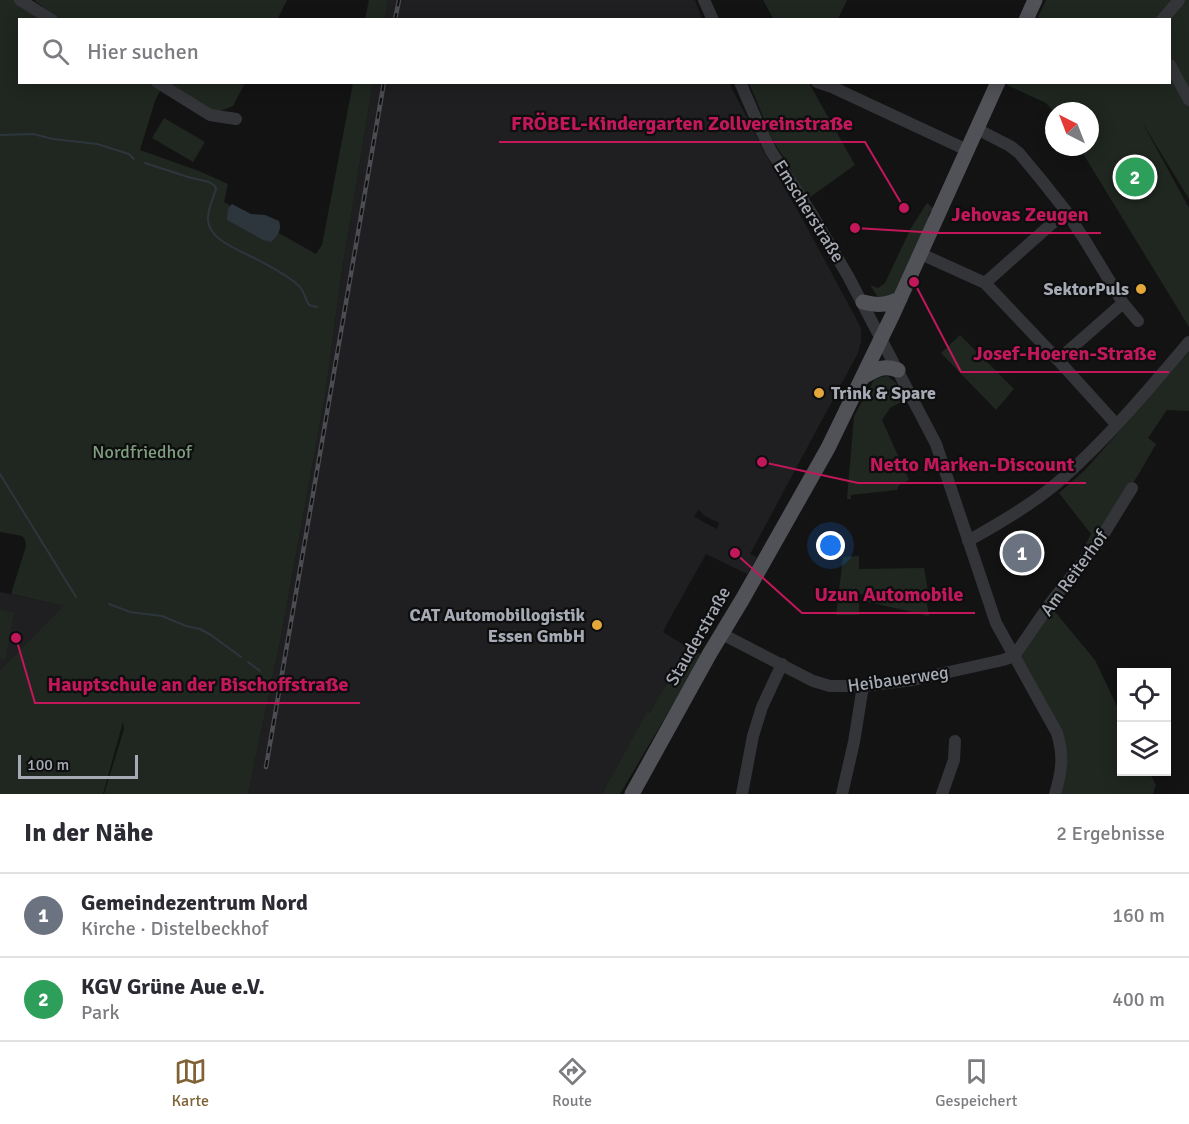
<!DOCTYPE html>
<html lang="de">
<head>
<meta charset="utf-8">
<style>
	body { margin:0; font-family:Signika,sans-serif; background:#f2f2f3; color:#2b2b33 }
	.controls { position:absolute; right:18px; bottom:18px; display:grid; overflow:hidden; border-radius:0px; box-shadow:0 3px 15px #0003 }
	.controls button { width:54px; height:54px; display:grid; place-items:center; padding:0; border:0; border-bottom:2px solid #e1e1e2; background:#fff; color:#2b2b33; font:30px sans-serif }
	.compass { position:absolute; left:1045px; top:102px; width:54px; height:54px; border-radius:50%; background:#fff; box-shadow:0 3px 15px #0003; rotate:318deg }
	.scale { position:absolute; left:18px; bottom:15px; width:120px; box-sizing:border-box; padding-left:6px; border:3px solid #a5aab4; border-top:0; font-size:16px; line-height:21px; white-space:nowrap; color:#a5aab4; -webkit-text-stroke:4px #0e0e0f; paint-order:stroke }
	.you { position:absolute; left:831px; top:546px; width:21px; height:21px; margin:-15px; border:4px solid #fff; border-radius:50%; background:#1a73e8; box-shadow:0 0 0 9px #1a73e833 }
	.badge { display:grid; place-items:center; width:39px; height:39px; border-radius:50%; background:#7f6336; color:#fff; font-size:20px; font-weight:700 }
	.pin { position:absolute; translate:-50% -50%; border:3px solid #fff; box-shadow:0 2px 6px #0006 }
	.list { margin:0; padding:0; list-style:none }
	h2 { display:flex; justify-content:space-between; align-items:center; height:78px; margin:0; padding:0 24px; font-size:26px }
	h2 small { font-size:20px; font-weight:400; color:#7c7c81 }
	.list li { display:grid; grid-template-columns:39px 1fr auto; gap:18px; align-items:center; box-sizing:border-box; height:84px; padding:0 24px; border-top:2px solid #e1e1e2 }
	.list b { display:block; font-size:22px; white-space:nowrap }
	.list p { margin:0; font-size:20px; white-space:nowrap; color:#7c7c81 }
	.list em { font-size:20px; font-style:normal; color:#7c7c81 }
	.icon { flex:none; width:33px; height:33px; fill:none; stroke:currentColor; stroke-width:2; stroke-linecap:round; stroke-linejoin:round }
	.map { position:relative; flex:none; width:1189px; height:794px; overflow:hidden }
	.search { position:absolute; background:#fff; box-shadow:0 3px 15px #0003; left:18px; right:18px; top:18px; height:66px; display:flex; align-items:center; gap:15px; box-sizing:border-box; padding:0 21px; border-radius:0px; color:#7c7c81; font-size:22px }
	.sheet { height:246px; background:#fff }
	nav { display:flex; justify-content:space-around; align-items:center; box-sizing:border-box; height:84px; border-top:2px solid #e1e1e2; background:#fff; font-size:16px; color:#7c7c81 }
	nav a { display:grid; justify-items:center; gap:3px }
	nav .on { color:#7f6336 }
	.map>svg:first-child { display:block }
	.built { fill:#1f1f21; fill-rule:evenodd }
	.green { fill:#1f2720 }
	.water { fill:#2d363c }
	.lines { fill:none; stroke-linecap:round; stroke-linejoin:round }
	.stream { stroke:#2d363c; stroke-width:2 }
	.minor { stroke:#343539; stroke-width:12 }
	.major { stroke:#505258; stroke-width:15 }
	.rail-casing { stroke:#4b4d52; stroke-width:4.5 }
	.rail { stroke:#0e0e0f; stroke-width:2; stroke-dasharray:7; stroke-linecap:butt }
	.poi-dot { fill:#e5a73a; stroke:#0e0e0f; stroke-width:2 }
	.labels { text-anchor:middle; stroke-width:4.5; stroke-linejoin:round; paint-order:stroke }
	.street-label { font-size:18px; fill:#a5aab4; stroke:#0e0e0f }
	.poi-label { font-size:18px; font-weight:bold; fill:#a5aab4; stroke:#0e0e0f; text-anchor:end }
	.park-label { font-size:18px; fill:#7e9e7f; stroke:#0e0e0f }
	.leader { fill:none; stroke:#c2185b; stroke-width:2 }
	.callout-dot { fill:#c2185b; stroke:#0e0e0f; stroke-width:2 }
	.callout-label { font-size:20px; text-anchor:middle; font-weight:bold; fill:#c2185b; stroke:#0e0e0f; stroke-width:4.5; stroke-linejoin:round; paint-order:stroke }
</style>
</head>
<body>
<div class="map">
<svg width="1189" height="794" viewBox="0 0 1189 794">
	<rect width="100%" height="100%" fill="#131314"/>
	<path class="built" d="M388 0H695L702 19H385Z
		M373 83H729L755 133 763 150 803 220 859 324 861 329V342L858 353 750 554 757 557 747 574 706 554 668 622 663 632 687 647 650 714 648 712 602 794H248L281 637 325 396 341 277ZM699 510 705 516 719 523 717 529 703 522 694 516Z
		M0 592 65 606 0 670Z"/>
	<path class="green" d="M0 0H17L49 19 20 20V82L154 83 162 87 155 101 140 150 199 171 228 184 224 202 316 254 322 245 353 83H373L341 277 325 396 281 637 248 794H104L124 729 123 722 103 794H0V670L64 606 11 594 26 546 25 540 22 536 0 532Z
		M34 0H287L277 20 59 19Z
		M369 0H388L385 19H365Z
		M763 0H847L838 19 774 20Z
		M1046 0H1189V199L1142 122 1189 208V327L1079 147H1090V111H1054V112L1046 103 1007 85 1008 82H1170V20L1037 19Z
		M159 83H245L233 106 212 114Z
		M749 83H809L855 165 806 200 787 162 773 141Z
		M164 118 205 142 193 162 152 138Z
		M927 203 933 208 931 212 930 211 928 216 930 217 896 291 893 294 879 299 870 285 878 288 885 283 911 228Z
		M960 335 1014 389 996 410 941 353Z
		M1189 352V411L1167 410 1148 438 1156 444 1140 472 1091 548 1085 545 1091 534 1059 493 1085 470Z
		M888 376 896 383 905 400 890 408 882 420 909 480 899 485 897 490 851 495V499H847L854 416 874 380 881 377Z
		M859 556V569L924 568 928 591 925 593 929 616 864 601 863 595 859 593V615H836L843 557Z
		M1051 607 1095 660 1121 715 1122 772H1149L1156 785 1153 794H1060L1067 770 1066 747 1060 730 1020 658Z
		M0 610 14 613 5 660 0 659Z
		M687 647 702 655 620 794H602L647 712 650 713Z"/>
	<path class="water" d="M232 204 251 214 265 215 279 221C282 230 278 235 271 242L263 240 227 220 228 209Z"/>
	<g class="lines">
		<path class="stream" d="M0 135 33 134 53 139 97 144 129 154 134 159
			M145 163 188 177 209 182 215 186 216 189C213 198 207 211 208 220 209 241 242 251 258 260 271 267 287 275 298 285 305 291 304 297 309 305L317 307
			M0 474 76 597
			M109 604 130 612 162 616 186 626 200 629 211 635 241 657
			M248 662 260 671"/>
		<path class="minor" d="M20 0 52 20
			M704 0 713 20
			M1162 20 1179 0
			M1170 65 1189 100
			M157 82 210 115 236 119
			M740 82 760 128 771 151 813 216 848 276 936 444 996 623 1057 733C1064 756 1062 771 1055 794
			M817 82 832 87 967 150
			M977 129 1010 146 1019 153 1039 177 1066 211 1086 242 1123 303 1138 321
			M921 254 985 283 1058 360 1116 424
			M985 283 1066 211
			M1058 360 1123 303
			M968 541C1001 522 1035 503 1064 477 1109 437 1150 388 1189 342
			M722 634 813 681 830 686H863L913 680 1003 660 1014 656 1052 601 1098 543 1132 488
			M742 794 753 736 762 707 782 664
			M842 794 854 742 863 686
			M942 794 954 760 955 741"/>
		<path class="major" d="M1026 20 1035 0
			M863 302C877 306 886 305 900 299
			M863 377C877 369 882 365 898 370
			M632 794 710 653 742 600 828 448 893 314 998 82"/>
		<g class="rail-casing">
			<path id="rail" d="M395 20 399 0
				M266 767 384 82"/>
		</g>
		<use href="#rail" class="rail"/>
	</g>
	<g class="poi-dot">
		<circle cx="1141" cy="289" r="6"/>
		<circle cx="819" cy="393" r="6"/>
		<circle cx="597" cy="625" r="6"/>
	</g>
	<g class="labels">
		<g class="street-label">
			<text transform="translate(809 211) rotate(58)" y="6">Emscherstraße</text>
			<text transform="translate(1074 573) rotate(-54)" y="6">Am Reiterhof</text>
			<text transform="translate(698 636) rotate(-60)" y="6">Stauderstraße</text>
			<text transform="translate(898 679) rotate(-8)" y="6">Heibauerweg</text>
		</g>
		<g class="poi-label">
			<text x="1129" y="295">SektorPuls</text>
			<text x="831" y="399" text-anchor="start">Trink &amp; Spare</text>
			<text x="585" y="621">CAT Automobillogistik<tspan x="585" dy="21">Essen GmbH</tspan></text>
		</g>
		<g class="park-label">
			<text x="142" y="458">Nordfriedhof</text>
		</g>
	</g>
	<path class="leader" d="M904 208L865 142H499M855 228L939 233H1101M914 282L961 372H1169M762 462L858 483H1086M735 553L802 613H975M16 638L35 703H360"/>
	<g class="callout-dot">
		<circle cx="904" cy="208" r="6"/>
		<circle cx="855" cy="228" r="6"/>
		<circle cx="914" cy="282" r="6"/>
		<circle cx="762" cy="462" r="6"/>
		<circle cx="735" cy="553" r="6"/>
		<circle cx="16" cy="638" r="6"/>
	</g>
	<g class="callout-label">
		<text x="682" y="130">FRÖBEL-Kindergarten Zollvereinstraße</text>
		<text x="1020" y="221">Jehovas Zeugen</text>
		<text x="1065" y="360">Josef-Hoeren-Straße</text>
		<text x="972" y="471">Netto Marken-Discount</text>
		<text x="889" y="601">Uzun Automobile</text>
		<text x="198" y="691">Hauptschule an der Bischoffstraße</text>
	</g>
</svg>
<div class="controls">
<button><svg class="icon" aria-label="locate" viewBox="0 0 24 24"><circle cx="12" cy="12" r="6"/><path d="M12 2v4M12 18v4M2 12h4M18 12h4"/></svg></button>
<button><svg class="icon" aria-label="layers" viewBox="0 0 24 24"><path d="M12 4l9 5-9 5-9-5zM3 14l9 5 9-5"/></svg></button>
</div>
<svg class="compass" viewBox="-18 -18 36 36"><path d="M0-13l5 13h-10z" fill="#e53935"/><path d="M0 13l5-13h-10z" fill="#7c7c81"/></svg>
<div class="scale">100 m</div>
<div class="you"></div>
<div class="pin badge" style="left:1022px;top:553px;background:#6b7280">1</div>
<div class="pin badge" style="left:1135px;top:177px;background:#2e9e5b">2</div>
<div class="search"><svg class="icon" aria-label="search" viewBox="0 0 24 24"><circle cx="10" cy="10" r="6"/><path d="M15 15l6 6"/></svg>Hier suchen</div>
</div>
<section class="sheet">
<h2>In der Nähe<small>2 Ergebnisse</small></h2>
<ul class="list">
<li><span class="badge" style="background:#6b7280">1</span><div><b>Gemeindezentrum Nord</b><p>Kirche · Distelbeckhof</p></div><em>160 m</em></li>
<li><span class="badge" style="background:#2e9e5b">2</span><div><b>KGV Grüne Aue e.V.</b><p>Park</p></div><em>400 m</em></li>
</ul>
</section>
<nav>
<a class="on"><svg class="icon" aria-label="map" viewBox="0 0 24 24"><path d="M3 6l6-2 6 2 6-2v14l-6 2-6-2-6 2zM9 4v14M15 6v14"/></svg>Karte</a>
<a><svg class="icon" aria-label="directions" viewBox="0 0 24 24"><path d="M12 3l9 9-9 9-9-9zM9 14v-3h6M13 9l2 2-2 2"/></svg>Route</a>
<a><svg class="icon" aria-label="saved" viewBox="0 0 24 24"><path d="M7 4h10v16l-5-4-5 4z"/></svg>Gespeichert</a>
</nav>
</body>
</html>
